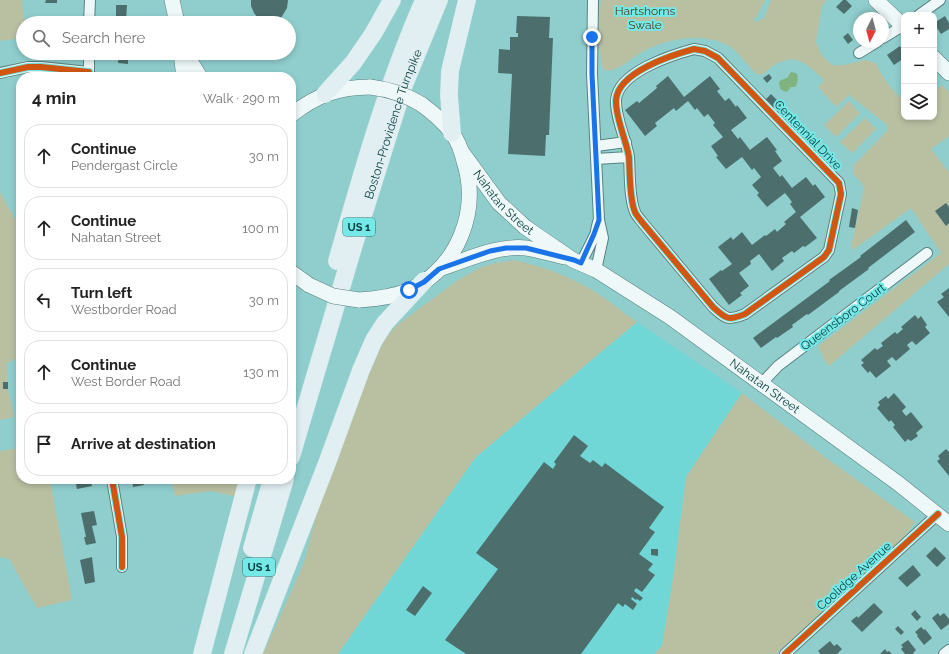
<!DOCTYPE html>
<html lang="en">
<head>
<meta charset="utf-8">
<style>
	body { margin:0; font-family:Raleway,sans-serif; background:#f6f6f6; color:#222 }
	.controls { position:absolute; right:12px; top:12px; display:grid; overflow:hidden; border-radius:8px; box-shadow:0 2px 6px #0003 }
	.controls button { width:36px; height:36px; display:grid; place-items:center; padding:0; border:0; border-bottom:1px solid #e0e0e0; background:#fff; color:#222; font:20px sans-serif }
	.compass { position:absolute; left:853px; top:12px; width:36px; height:36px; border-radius:50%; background:#fff; box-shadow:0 2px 6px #0003; rotate:186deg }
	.stop { position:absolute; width:12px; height:12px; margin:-9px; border:3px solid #1a73e8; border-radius:50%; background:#fff }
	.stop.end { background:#1a73e8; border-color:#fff; box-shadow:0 1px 4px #0008 }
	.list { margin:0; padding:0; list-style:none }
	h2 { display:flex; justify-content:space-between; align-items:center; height:52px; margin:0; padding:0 16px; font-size:17px }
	h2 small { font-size:13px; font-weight:400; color:#767676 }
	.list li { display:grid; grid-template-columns:26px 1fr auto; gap:12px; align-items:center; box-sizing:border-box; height:64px; margin:0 8px 8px; padding:0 8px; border:1px solid #e0e0e0; border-radius:16px }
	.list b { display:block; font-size:15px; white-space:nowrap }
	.list p { margin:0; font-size:13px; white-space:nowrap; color:#767676 }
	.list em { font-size:13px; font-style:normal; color:#767676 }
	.icon { flex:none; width:22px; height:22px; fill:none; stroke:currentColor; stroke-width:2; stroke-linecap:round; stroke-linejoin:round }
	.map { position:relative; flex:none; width:949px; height:654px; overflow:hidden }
	.search { position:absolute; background:#fff; box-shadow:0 2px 6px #0003; left:16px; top:16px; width:280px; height:44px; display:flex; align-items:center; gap:10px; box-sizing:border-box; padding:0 14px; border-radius:22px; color:#767676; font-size:15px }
	.panel { position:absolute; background:#fff; box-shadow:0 2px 6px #0003; left:16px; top:72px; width:280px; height:412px; border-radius:16px }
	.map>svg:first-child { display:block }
	.built { fill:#71d7d6 }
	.green { fill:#b9c0a2 }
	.water { fill:#80b380 }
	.building { fill:#4c6f6d }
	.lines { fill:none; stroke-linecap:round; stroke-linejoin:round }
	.street-casing { stroke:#588281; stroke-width:12 }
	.secondary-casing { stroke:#588281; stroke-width:16 }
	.primary-casing { stroke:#cde9e8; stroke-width:18 }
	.street { stroke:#eef8f8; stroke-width:10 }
	.secondary { stroke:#eef8f8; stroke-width:15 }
	.primary { stroke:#e1eef2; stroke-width:17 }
	.secondary-bridge-casing { stroke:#588281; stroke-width:16; stroke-linecap:butt }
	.secondary-bridge { stroke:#eef8f8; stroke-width:15 }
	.cycleway-casing { stroke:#74e9e7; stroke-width:8 }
	.cycleway { stroke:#d25611; stroke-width:6 }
	.route { stroke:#1a73e8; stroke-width:5 }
	.labels { text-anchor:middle; stroke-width:4; stroke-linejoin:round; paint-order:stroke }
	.shield { fill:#74e9e7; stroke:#297271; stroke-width:1 }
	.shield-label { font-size:11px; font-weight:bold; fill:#093f3f }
	.park-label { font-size:12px; fill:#4f3918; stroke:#74e9e7 }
	.street-label { font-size:12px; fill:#093f3f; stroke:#74e9e7 }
</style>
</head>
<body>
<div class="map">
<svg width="949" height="654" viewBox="0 0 949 654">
	<rect width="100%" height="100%" fill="#8fcecd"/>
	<path class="built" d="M637 322 742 393 686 477 673 578 662 645 655 654H340L339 653 475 458Z"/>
	<path class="green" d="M0 0H22L25 23H23V38L0 41Z
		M601 0H765L756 18 752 19 756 22 764 18 771 0H827L822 6 816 42 821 54 832 65H845L865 60 876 63C883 79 892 90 904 101V117H934V91L942 85 949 92V136L931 149 949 172V264L829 366 826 363 818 346 941 253 911 208 853 250 851 247 864 188 861 182 853 174V166L887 131 888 127 885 123 849 95 836 107 818 87 824 80C805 63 797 51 771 67 767 71 764 75 758 75 748 67 742 56 732 48 709 31 667 38 644 51 629 59 623 69 606 71L602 67C599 45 598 22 601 0Z
		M849 101 860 113 836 137 824 125Z
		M865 118 876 129 852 153 840 142Z
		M0 192 17 223 21 259V356L7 363 8 382H3V389H8L14 417 0 420Z
		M514 260C542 266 572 277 597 293 611 302 623 313 637 322L475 458 338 654H263L304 563 321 497 352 412 384 340 397 325 458 280 479 268 495 263Z
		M742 393 825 457 915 522 905 536 776 654H655L662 645 673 578 686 477Z
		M21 448V479H50L72 600 37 608 9 559 0 557V451Z
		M171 479H241L238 497 211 491 175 496Z"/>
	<path class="water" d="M791 72 796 73C799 76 798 84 795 87H790L789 90 786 92 780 89 779 82 781 80 787 78Z"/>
	<path class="building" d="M46 0H57V3H45Z
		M251 0H288L287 8 281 18 275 21 266 22 258 18 254 13 251 6Z
		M843 0H846L852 6 844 14 836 7Z
		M116 5H127L126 20H134V23H124V20H116Z
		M517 16 550 17 549 38H553L549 135H546L545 156 508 154 512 74 498 73 499 49 510 50V37H518V33H516Z
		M945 16 949 23V29L941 34 934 23Z
		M33 20 55 21V23H33Z
		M859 23V36L853 27Z
		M848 33 853 40 848 44 843 37Z
		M900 46 904 52V58L894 65 887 55Z
		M119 53H126V56H128V64L118 63Z
		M769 74 772 78 767 83 763 78Z
		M668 76 684 97 710 76 720 89 717 91 725 101 729 98 736 107 737 105 747 118 731 130 738 139 740 137 750 150 767 137 777 150 775 151 782 161 773 168 780 177 782 175 792 188 806 177 813 186 815 184 825 197 800 217 817 238 805 247 803 246 794 253 792 251 782 258 784 261 772 271 759 254 750 261 751 264 739 273 749 286 740 293 742 295 729 305 709 279 721 270 722 271 732 264 718 247 731 237 733 240 742 232 752 245 765 235 766 236 775 229 777 232 786 224 784 222 796 212 790 204 792 202 785 193 767 207 757 195 759 193 752 185 761 177 754 168 752 170 742 157 726 169 716 157 718 156 711 146 723 137 713 125 715 123 708 114 704 117 697 108 695 110 688 101 676 111 674 108 655 123 657 126 645 136 625 110 637 101 639 103 657 88 656 86Z
		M771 94 783 106 776 113 764 101Z
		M946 203 949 207V223L946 226 935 211Z
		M852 208 858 210 855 228 849 227Z
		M906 220 915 232 868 268 869 269 839 291V292L808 315 807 314 792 325 793 327 777 338 776 337 761 348 753 338 830 281 829 280 861 257 860 256Z
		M949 288V317L937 302 944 297 941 294Z
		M915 315 918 319 921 316 927 325 925 327 930 333 916 345 912 341 907 345 910 349 896 361 892 357 887 361 891 366 876 378 870 371 868 373 861 365 864 363 861 360 875 348 877 350 883 346 881 343 895 332 897 334 903 329 901 327Z
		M3 382H8V389H3Z
		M894 393 906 407 902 411 906 416 911 412 923 427 916 433 918 436 911 441 908 439 905 442 893 427 895 425 891 420 889 422 877 408 880 405 878 402 886 396 888 399Z
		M574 435 588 446 580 456 590 463 593 460 602 467 605 463 664 507 649 528 655 532 639 554 653 564 648 570 655 575 642 592 636 588 634 591 643 598 640 601 637 599 636 600 632 597 631 599 637 604 633 610 625 604 623 607 618 603 581 654H466L445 640 498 569 476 553 544 462 553 469 556 464 554 462Z
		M946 449 949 452V476L937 461 940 459 938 456Z
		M75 479H91L92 486 77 489Z
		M132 479H156V480L143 482 144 485 133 487Z
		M94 511 97 525 92 526 96 543 86 545 84 537H86L81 513Z
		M935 547 946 558 937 567 926 556Z
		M651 549H658V556L651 555Z
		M92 557 95 582 85 584 80 560Z
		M913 565 921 575 907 587 898 578Z
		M423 586 432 593 415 616 406 610Z
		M874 603 883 612 862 632 851 621 857 616 858 618Z
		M915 610 921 617 917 621 911 614Z
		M938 613 940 616 944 613 949 619V624L941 630 932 618Z
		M898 626 904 632 901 635 895 629Z
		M921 627 924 630 925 629 932 638 924 645 917 636 918 635 915 632Z
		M908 640 916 650 913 653 914 654H905L901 649 903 647 901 645Z
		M830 641 834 646 837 644 842 649 837 654H819L820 653 818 651Z
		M885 649 887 652 889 651 892 654H880Z"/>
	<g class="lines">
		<g class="street-casing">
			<path id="street" d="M593 0 592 74 599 220 603 238 596 270
				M919 15 940 0
				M89 23 90 0
				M883 38 904 25
				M694 49 705 51 718 58 839 183 841 194 829 250 824 257 745 314C728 321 726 319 713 307L642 222C640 219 636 215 635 212 629 198 630 172 629 157 626 139 615 117 616 100 618 72 672 55 694 49Z
				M89 53V77
				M859 53 877 42
				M0 73 28 67H41L89 72
				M596 146 626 142
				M596 159 629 157
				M581 263 595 235 598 222
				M761 384 778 366 927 253
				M112 479 122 537V567
				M785 654 938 514
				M944 654 949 650"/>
		</g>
		<g class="secondary-casing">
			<g id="secondary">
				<path d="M172 0 177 23"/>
				<path d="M876 0 904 27"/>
				<path d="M181 53 184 77"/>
				<path d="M186 53 190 61 200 77"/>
				<path d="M934 58 949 73"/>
				<path d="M291 115C317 95 338 87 370 87"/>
				<path id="s1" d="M461 151 499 203 525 227 573 260 596 270 670 317 899 484 949 524"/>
				<path d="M439 269C467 260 496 245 526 248 539 250 552 254 565 257"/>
				<path d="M291 272 309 285"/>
				<path d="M359 300C377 299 393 297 410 290 458 267 480 211 464 161 462 152 458 141 452 133 444 122 432 112 421 104"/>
			</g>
		</g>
		<g class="primary-casing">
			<g id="primary">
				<path d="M325 94 353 63 373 34 392 0"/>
				<path d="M452 133 449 95 450 71 467 0"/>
				<path d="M337 261C362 173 387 84 424 0"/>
				<path id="s2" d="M291 457 353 248 404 85 439 0"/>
				<path d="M252 548 272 479"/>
				<path d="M202 654 248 479"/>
				<path d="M233 654 285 479"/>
				<path d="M253 654 327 463 361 370 374 340 385 323 424 281"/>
			</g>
		</g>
		<use href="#street" class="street"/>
		<use href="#secondary" class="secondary"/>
		<use href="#primary" class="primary"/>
		<g class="secondary-bridge-casing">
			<path id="secondary-bridge" d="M370 87C388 89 406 95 421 104
				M309 285 333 296 359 300"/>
		</g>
		<use href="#secondary-bridge" class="secondary-bridge"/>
		<g class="cycleway-casing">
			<path id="cycleway" d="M694 49 705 51 718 58 839 183 841 194 829 250 824 257 745 314C728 321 726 319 713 307L642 222C640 219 636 215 635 212 629 198 630 172 629 157 626 139 615 117 616 100 618 72 672 55 694 49Z
				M0 73 28 67H41L89 72
				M112 479 122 537V567
				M785 654 938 514"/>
		</g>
		<use href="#cycleway" class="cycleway"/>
	</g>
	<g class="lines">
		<path class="route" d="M409 290 424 282 439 269 490 251 506 248H526L574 260 581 263 594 234 599 220 592 74V37"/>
	</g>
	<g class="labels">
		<g class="shield">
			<rect x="343" y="218" width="32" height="18" rx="3"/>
			<rect x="243" y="558" width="32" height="18" rx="3"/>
		</g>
		<g class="shield-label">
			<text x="359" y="231">US 1</text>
			<text x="259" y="571">US 1</text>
		</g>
		<g class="park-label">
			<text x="645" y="15">Hartshorns<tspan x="645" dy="14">Swale</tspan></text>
		</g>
		<g class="street-label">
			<text dy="4" stroke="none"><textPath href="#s2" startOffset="348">Boston-Providence Turnpike</textPath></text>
			<text transform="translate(808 135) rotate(46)" y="4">Centennial Drive</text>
			<text dy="4" stroke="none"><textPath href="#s1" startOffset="67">Nahatan Street</textPath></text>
			<text transform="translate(843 317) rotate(-37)" y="4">Queensboro Court</text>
			<text dy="4" stroke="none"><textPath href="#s1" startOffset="388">Nahatan Street</textPath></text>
			<text transform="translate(854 576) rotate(-42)" y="4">Coolidge Avenue</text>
		</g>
	</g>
</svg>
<div class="controls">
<button>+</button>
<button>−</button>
<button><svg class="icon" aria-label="layers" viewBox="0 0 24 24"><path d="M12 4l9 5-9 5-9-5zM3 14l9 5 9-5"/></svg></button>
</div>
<svg class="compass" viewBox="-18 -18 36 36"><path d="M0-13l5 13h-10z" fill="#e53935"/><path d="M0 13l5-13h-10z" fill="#767676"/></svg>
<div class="stop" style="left:409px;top:290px"></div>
<div class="stop end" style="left:592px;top:37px"></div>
<div class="search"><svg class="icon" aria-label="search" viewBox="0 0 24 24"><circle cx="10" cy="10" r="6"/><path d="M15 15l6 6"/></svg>Search here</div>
<section class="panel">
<h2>4 min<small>Walk · 290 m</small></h2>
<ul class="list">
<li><svg class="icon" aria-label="ahead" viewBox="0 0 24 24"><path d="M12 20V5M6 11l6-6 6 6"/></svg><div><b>Continue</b><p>Pendergast Circle</p></div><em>30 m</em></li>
<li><svg class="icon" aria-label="ahead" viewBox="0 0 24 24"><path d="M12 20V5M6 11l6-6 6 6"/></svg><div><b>Continue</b><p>Nahatan Street</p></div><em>100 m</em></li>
<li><svg class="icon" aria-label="left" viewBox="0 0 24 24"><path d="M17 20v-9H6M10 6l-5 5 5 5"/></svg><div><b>Turn left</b><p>Westborder Road</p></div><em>30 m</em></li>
<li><svg class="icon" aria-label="ahead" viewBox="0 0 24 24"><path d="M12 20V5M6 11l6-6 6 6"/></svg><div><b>Continue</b><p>West Border Road</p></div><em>130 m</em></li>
<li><svg class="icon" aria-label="arrive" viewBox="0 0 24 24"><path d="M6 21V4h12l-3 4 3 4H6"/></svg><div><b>Arrive at destination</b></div></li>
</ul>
</section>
</div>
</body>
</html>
